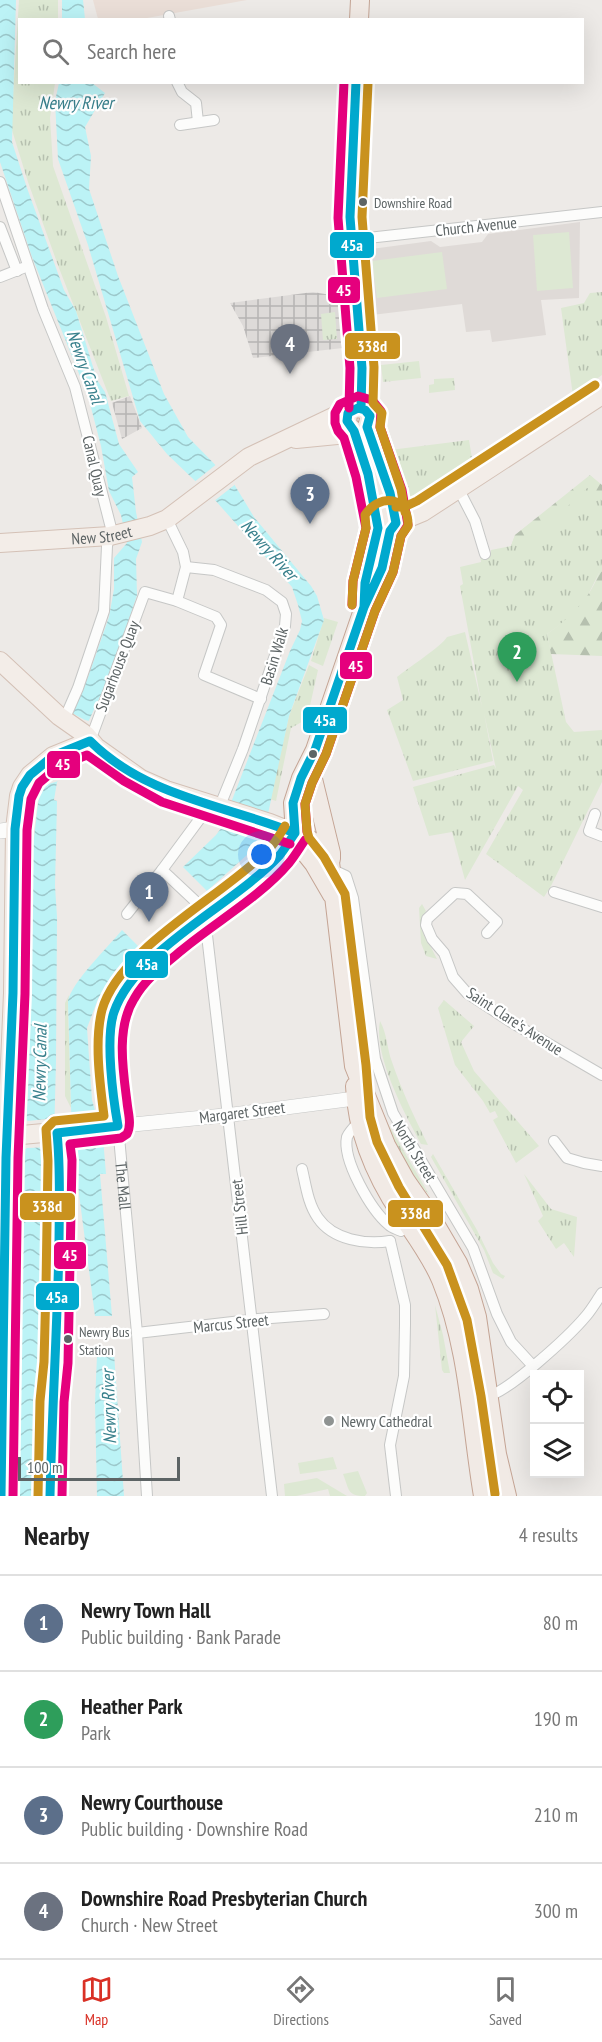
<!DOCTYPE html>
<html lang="en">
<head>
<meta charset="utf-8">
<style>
	body { margin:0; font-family:"PT Sans Narrow",sans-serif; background:#f6f6f6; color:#222 }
	.controls { position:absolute; right:18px; bottom:18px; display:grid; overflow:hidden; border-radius:0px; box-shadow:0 6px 24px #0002 }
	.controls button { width:54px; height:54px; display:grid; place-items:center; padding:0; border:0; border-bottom:2px solid #e0e0e0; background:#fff; color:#222; font:30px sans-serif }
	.scale { position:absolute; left:18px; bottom:15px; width:162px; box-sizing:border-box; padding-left:6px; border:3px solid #5d6465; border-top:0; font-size:16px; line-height:21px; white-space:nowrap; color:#5d6465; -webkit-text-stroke:4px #fff; paint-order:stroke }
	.you { position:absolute; left:262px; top:855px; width:21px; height:21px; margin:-15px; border:4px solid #fff; border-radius:50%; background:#1a73e8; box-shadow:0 0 0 9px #1a73e833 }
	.badge { display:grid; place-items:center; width:39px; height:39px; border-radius:50%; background:#d93025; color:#fff; font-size:20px; font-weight:700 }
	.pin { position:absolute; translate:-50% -50px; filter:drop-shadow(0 2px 3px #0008) }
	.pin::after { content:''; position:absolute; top:32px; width:21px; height:18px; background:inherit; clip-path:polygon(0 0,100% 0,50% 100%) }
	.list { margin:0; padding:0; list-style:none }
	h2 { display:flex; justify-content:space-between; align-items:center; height:78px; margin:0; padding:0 24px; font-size:26px }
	h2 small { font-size:20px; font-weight:400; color:#767676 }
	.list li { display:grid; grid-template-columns:39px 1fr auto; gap:18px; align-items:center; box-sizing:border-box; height:96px; padding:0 24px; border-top:2px solid #e0e0e0 }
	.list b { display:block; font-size:22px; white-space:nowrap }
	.list p { margin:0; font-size:20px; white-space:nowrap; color:#767676 }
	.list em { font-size:20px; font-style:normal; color:#767676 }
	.icon { flex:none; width:33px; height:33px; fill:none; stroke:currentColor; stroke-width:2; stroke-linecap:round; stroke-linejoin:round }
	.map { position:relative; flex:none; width:602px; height:1496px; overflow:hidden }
	.search { position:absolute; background:#fff; box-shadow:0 6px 24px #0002; left:18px; right:18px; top:18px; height:66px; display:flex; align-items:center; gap:15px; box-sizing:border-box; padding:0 21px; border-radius:0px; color:#767676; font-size:22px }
	.sheet { height:462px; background:#fff }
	nav { display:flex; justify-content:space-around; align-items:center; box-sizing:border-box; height:84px; border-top:2px solid #e0e0e0; background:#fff; font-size:16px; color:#767676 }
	nav a { display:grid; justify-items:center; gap:3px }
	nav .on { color:#d93025 }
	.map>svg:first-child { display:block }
	.commercial { fill:#eaded7 }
	.industrial { fill:url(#industrial-grid) }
	.education { fill:#dfdad7 }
	.grass { fill:url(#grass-tufts) }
	.forest { fill:url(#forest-firs) }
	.garden { fill:#dde8d3 }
	.water { fill:url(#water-waves) }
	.pier { fill:#edeae7 }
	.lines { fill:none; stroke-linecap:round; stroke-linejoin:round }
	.minor-casing { stroke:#c6c7c6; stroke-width:12 }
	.tertiary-casing { stroke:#c6c7c6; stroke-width:15 }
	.secondary-casing { stroke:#c6c7c6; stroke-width:16 }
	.primary-casing { stroke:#d4c1b6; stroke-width:20 }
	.trunk-casing { stroke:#c4a494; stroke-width:20 }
	.minor { stroke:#fcfcfb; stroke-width:10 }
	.tertiary { stroke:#fcfcfb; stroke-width:14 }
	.secondary { stroke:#fcfcfb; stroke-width:15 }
	.primary { stroke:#f3ede8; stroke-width:18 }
	.trunk { stroke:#f1eae5; stroke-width:18 }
	.bus-1-casing { stroke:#fff; stroke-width:14 }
	.bus-2-casing { stroke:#fff; stroke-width:14 }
	.bus-3-casing { stroke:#fff; stroke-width:14 }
	.bus-1 { stroke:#00a9ce; stroke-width:9 }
	.bus-2 { stroke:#e5007d; stroke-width:9 }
	.bus-3 { stroke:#c9921e; stroke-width:9 }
	.bus-dot { fill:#5d6465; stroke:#fff; stroke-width:2 }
	.poi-dot { fill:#8f9392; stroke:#fff; stroke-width:2 }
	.labels { text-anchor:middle; stroke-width:4.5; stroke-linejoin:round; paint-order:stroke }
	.bus-label { font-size:14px; fill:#5d6465; stroke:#fff; text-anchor:start }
	.street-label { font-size:16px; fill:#5d6465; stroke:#fff }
	.poi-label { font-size:16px; fill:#5d6465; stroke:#fff; text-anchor:start }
	.water-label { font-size:18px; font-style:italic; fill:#38808c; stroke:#fff }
	.line-badge { stroke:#fff; stroke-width:2 }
	.badge-label { font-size:16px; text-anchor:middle; font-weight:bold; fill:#fff }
</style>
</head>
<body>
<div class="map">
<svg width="602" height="1496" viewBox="0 0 602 1496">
	<defs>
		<pattern id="industrial-grid" width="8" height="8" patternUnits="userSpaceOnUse" patternTransform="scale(1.5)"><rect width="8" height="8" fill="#dddad8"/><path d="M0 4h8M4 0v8" fill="none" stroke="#b6b4b3"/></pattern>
		<pattern id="grass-tufts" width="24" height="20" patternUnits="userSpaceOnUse" patternTransform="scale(1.5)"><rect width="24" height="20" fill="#dde8d3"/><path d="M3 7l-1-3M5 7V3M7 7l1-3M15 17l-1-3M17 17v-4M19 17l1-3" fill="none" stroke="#b6c0af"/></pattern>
		<pattern id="forest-firs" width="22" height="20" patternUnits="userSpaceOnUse" patternTransform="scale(1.5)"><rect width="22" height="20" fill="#dde8d3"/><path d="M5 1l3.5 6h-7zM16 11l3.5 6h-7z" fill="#b6c0af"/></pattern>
		<pattern id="water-waves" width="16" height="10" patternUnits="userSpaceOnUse" patternTransform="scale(1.5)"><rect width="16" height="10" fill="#bcf3f6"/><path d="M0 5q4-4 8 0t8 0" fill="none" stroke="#9cc8cb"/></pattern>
	</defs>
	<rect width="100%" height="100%" fill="#edeae7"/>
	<path class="commercial" d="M93 0H247L136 20 98 19Z"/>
	<path class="industrial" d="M313 292 337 296 343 348 253 358 243 326 230 303Z
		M130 396 142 428 122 439 112 403Z"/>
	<path class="education" d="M580 222 579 298 541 300 546 335 492 342 490 330 466 332 462 304 372 315 364 250 431 241 440 247 482 242 488 234Z"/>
	<path class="grass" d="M19 0H58V19L20 20V82L55 83 50 118 53 166 106 317 129 396 111 401 59 268 28 182 11 127Z
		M602 292V375L573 396 561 308 584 303 590 293Z
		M335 312 337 339 323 340 321 314Z
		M419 361 421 378 383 382 381 365Z
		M454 378 455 390 429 393V385L434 384V379Z
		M469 440 473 464C460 473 429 497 415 497 398 498 391 462 390 450Z
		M591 476 602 488V567L585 601 568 619 547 634 566 722 574 732 602 730V782L551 886 544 897 486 854 523 790 518 786 465 880 452 832 429 836 413 787 494 765 496 769 484 713 493 761 413 781 387 710 403 700 397 677C408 668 442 646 447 637L465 632 482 707 460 586 463 584 460 567 481 562 480 555 491 553V550L511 546 515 535Z
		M324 618 338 622 323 666 311 661Z
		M309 665 318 670 307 719 291 728 276 801 270 799 289 716Z
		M422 904 426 911 422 918V930L437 959 426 956 421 943 419 908Z
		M69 995 68 1008 71 1108 65 1096V1003Z
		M444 1000 474 1026 461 1042 474 1071 539 1146 516 1163 493 1120 498 1117 495 1111 490 1113 483 1101 455 1065 438 1008Z
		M380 1021C387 1033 387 1049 392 1062 402 1091 414 1117 428 1145L421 1144C405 1114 373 1055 380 1021Z
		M384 1117 430 1196C409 1172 396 1146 384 1117Z
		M433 1154 477 1230 493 1263 501 1274 505 1276 503 1279 493 1273 484 1250 431 1157Z
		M524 1174 551 1209 577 1217 574 1257 564 1243 556 1249 538 1221 543 1216Z
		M435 1305 443 1335 450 1373H444L442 1370Z"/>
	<path class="forest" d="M590 475 602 485V501L595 492 587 488 531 541 511 546 515 535Z
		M602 563V656L551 654 547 634C573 616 594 595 602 563Z"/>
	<path class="garden" d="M569 232 573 288 537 291 533 235Z
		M442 252 447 289 377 298 372 261Z
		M333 1457 337 1469 300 1474 298 1463Z
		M358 1471 367 1493 365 1496C347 1496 349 1489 343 1474Z
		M317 1478 347 1496H330L328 1489 296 1496H285L284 1484Z"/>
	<path class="water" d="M0 0H16L12 142 27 188 64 290 76 311 97 380 105 392 119 444 138 472 132 477 136 512 142 542 136 559 137 595 112 671 62 778 57 782 54 800 57 801 55 886 57 917 56 1061 45 1496H16L24 1152 28 1091 32 854 40 788 88 677 109 617 114 589V558L127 543 121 515 109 491 101 446 88 396 32 257 0 162Z
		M62 0H83L85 19H62Z
		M59 83H92L105 93 85 127 91 156 89 189 118 276 164 394 188 437 234 484 254 517 311 586 317 596 324 620 289 716 265 828 248 854 207 891 183 867 216 835 228 819 232 800 290 651 300 630 302 621 298 605 292 587 215 500 167 454 140 421 88 245 58 159 55 101Z
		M122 930 144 952 104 989 98 999 87 1028 92 1100 103 1138 106 1174H100L112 1316H95L74 1156 70 1142 72 1140 68 1001C71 983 109 946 122 930Z
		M114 1353 124 1496H97L95 1403 97 1355Z"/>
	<path class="pier" d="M218 463 237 483 213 502 193 483Z
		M72 713 85 720 93 722 65 779 39 787V782L64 727Z
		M24 1118 28 1121 55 1118V1147L27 1148 23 1151Z"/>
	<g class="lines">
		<g class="minor-casing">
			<g id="minor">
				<path d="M169 16 170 20"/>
				<path d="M177 82 182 92 196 103 198 122"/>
				<path d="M180 125 214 120"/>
				<path d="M0 182 43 309 75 387 111 528 107 546 104 611 78 688 64 720"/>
				<path d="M0 227 17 271"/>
				<path d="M350 240 602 212"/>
				<path d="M0 277 23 268"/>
				<path d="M459 490 475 521 485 554"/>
				<path d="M167 519 183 552 186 567 177 601"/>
				<path d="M186 567 214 570 266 590 282 602 286 614 285 626 243 749 219 808"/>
				<path d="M90 741 145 592 177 601 216 617 221 625 204 675 261 699"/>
				<path d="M595 814 589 831 602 836"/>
				<path d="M329 872 333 870 346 876 353 898 375 1059 393 1113 473 1248 497 1314 511 1342 533 1366"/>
				<path d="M554 892 602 907"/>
				<path d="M127 914 162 870"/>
				<path d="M209 914 162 870 210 805"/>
				<path d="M205 918 272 1496"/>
				<path d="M487 933 497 922 467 894 455 893 427 919 426 925 432 939 444 953 453 977 467 993 511 1022 602 1075"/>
				<path d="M359 1122C355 1126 349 1132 347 1137 342 1160 371 1210 389 1225 392 1228 397 1229 401 1231"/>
				<path id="s1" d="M118 1126 137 1333 147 1496"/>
				<path d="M554 1141 567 1158 584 1163 602 1166"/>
				<path d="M302 1169C306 1186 308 1204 318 1218 333 1240 366 1245 390 1241"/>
				<path d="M390 1241 405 1305V1324L404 1376 390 1445 396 1496"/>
				<path d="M137 1333 258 1319 324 1314"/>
				<path d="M484 1397C505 1396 571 1334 586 1316 592 1309 597 1300 602 1293"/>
			</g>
		</g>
		<g class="tertiary-casing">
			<path id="tertiary" d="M118 1126 229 1115 366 1097"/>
		</g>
		<g class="secondary-casing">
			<path id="secondary" d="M0 831 15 829"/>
		</g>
		<g class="primary-casing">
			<g id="primary">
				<path d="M296 439 337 435 351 429"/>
				<path d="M396 519H406L423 512 602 395"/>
				<path id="s2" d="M0 543 110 536 150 526 167 519 249 457 337 415 348 413"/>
				<path d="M0 661 59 716 86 735 96 747 141 779 166 790 270 823 295 833C290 840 285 849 279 856 238 901 131 956 114 1012 108 1032 113 1103 118 1126L0 1137"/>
				<path d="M1 1496 6 1249V1158L13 993 15 829 19 796 22 787 30 775 53 756 90 741"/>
			</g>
		</g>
		<g class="trunk-casing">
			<path id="trunk" d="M359 20 360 0
				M356 82 350 217 354 285 362 368 361 408
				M366 581 378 528 368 474 354 431 347 424 348 413 355 408 364 409 370 416 367 427 390 493 393 514
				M313 779 331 853V859
				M295 833C314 840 319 845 330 862L354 1066 386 1145 406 1181 431 1217 458 1263 469 1289 477 1317 497 1454 507 1496
				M332 895 314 864 298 844 295 833 293 803 301 778 315 750 364 607 382 568 390 531 396 523 395 516 387 512 380 513 376 519
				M355 1086C357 1133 375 1175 401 1214 415 1235 431 1256 441 1280 469 1348 471 1425 483 1496"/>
		</g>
		<use href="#minor" class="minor"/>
		<use href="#tertiary" class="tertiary"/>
		<use href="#secondary" class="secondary"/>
		<use href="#primary" class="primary"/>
		<use href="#trunk" class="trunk"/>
		<g class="bus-1-casing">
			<path id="bus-1" d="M356 82 350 217 362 368 361 408
				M358 408 365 410 370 416 367 427 390 493 396 523 390 531 382 568 364 607 365 583 378 528 368 474 354 431 347 421 348 413Z
				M295 833 293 803 301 778 315 750 364 607
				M1 1496 6 1158 13 993 15 829 19 796 22 787 30 775 53 756 90 741C146 797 225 805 295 833
				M50 1496C52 1413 57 1331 59 1248 59 1209 61 1171 57 1133L118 1126C113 1098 105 1038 114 1012 135 950 235 904 279 856 285 849 290 840 295 833"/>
		</g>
		<g class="bus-2-casing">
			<path id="bus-2" d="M344 82 338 218 350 368 349 408
				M307 832 305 804 312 783 326 754 375 611 393 572 401 536 408 525 402 490 380 427 381 411 372 400 358 396 340 404 335 413V423L338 431 344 438 356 477 366 528 353 581 352 605
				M13 1496 18 1158 25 994 27 830 31 799 39 783 59 766 87 755 124 781 162 802 290 844
				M62 1496 64 1402 68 1363 72 1160 70 1144 121 1138 127 1134C132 1124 128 1113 127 1102 123 1070 116 1028 134 999 145 979 165 964 182 950 217 921 260 897 289 863 295 856 300 847 305 840"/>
		</g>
		<g class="bus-3-casing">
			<path id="bus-3" d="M368 83 362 217 374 367 373 403 382 413 380 427 401 489 405 512
				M396 507H404L417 501 595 385
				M352 605 353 581 366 528 365 515C380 492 409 497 408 526L401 536 393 572 375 611 326 754 312 783 305 804 307 831 309 838 324 857 345 894 366 1065 370 1117 377 1142 399 1187 447 1265 467 1320 481 1396 495 1494
				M38 1496 40 1401 44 1362 46 1286 48 1161 46 1129 54 1121 104 1116C100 1084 94 1041 102 1010 119 948 225 895 269 849 276 842 280 834 285 826"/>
		</g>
		<use href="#bus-1" class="bus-1"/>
		<use href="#bus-2" class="bus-2"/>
		<use href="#bus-3" class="bus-3"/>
	</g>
	<g class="bus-dot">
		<circle cx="363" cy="202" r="5"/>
		<circle cx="313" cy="754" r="5"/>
		<circle cx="68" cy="1339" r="5"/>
	</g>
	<circle class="poi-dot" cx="329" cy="1421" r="6"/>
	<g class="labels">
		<g class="bus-label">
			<text x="374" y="208">Downshire Road</text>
			<text x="79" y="1337">Newry Bus<tspan x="79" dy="18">Station</tspan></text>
		</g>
		<g class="street-label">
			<text transform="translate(476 226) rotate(-6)" y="6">Church Avenue</text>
			<text transform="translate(95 466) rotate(77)" y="6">Canal Quay</text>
			<text dy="6" stroke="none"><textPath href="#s2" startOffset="102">New Street</textPath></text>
			<text transform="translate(274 656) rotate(-73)" y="6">Basin Walk</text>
			<text transform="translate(117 666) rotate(-69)" y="6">Sugarhouse Quay</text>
			<text transform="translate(515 1021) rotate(33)" y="6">Saint Clare's Avenue</text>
			<text transform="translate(242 1112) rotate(-7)" y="6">Margaret Street</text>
			<text transform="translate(415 1151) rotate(59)" y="6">North Street</text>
			<text dy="6" stroke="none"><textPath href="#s1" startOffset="60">The Mall</textPath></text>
			<text transform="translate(239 1207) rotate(-96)" y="6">Hill Street</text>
			<text transform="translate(231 1323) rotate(-6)" y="6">Marcus Street</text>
		</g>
		<g class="poi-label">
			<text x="341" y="1427">Newry Cathedral</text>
		</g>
		<g class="water-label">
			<text x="76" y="109">Newry River</text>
			<text transform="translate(85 367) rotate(70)" y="6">Newry Canal</text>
			<text transform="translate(269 550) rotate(48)" y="6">Newry River</text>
			<text transform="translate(40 1063) rotate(-89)" y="6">Newry Canal</text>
			<text transform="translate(109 1407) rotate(-92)" y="6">Newry River</text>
		</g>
	</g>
	<g class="line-badge">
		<rect x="329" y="231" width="46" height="28" rx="6" fill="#00a9ce"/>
		<rect x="327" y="276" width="34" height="28" rx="6" fill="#e5007d"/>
		<rect x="344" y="332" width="57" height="28" rx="6" fill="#c9921e"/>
		<rect x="339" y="651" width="34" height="29" rx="6" fill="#e5007d"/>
		<rect x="302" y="706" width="46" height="28" rx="6" fill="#00a9ce"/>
		<rect x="46" y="750" width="35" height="29" rx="6" fill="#e5007d"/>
		<rect x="124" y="950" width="45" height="29" rx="6" fill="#00a9ce"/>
		<rect x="19" y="1192" width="57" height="29" rx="6" fill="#c9921e"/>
		<rect x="387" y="1199" width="57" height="29" rx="6" fill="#c9921e"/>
		<rect x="53" y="1241" width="34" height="29" rx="6" fill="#e5007d"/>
		<rect x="35" y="1282" width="45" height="29" rx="6" fill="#00a9ce"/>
	</g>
	<g class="badge-label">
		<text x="352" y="251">45a</text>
		<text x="344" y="296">45</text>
		<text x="372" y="352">338d</text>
		<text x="356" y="672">45</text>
		<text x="325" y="726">45a</text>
		<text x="63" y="770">45</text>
		<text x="147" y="970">45a</text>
		<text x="47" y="1212">338d</text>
		<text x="415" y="1219">338d</text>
		<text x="70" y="1261">45</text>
		<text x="57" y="1303">45a</text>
	</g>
</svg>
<div class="controls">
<button><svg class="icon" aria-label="locate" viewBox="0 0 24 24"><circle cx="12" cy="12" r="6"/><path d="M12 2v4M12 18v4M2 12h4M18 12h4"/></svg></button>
<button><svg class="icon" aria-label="layers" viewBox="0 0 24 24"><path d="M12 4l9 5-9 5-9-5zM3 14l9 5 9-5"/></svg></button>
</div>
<div class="scale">100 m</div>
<div class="you"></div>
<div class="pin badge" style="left:149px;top:922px;background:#5c6f8a">1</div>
<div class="pin badge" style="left:517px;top:682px;background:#2e9e5b">2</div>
<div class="pin badge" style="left:310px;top:524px;background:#5c6f8a">3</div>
<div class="pin badge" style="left:290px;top:374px;background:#6b7280">4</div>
<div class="search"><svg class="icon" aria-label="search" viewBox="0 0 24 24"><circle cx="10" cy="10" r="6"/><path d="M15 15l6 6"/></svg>Search here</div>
</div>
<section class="sheet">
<h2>Nearby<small>4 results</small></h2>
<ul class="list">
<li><span class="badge" style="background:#5c6f8a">1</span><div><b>Newry Town Hall</b><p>Public building · Bank Parade</p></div><em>80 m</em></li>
<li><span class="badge" style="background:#2e9e5b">2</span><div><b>Heather Park</b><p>Park</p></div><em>190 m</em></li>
<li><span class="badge" style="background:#5c6f8a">3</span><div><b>Newry Courthouse</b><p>Public building · Downshire Road</p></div><em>210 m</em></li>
<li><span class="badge" style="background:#6b7280">4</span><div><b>Downshire Road Presbyterian Church</b><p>Church · New Street</p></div><em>300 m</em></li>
</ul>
</section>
<nav>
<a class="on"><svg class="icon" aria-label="map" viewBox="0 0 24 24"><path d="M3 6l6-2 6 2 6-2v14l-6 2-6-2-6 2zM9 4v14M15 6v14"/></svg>Map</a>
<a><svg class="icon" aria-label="directions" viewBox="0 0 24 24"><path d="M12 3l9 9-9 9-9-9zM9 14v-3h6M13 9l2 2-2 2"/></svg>Directions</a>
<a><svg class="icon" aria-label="saved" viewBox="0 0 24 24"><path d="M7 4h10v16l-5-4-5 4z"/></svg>Saved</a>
</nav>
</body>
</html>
